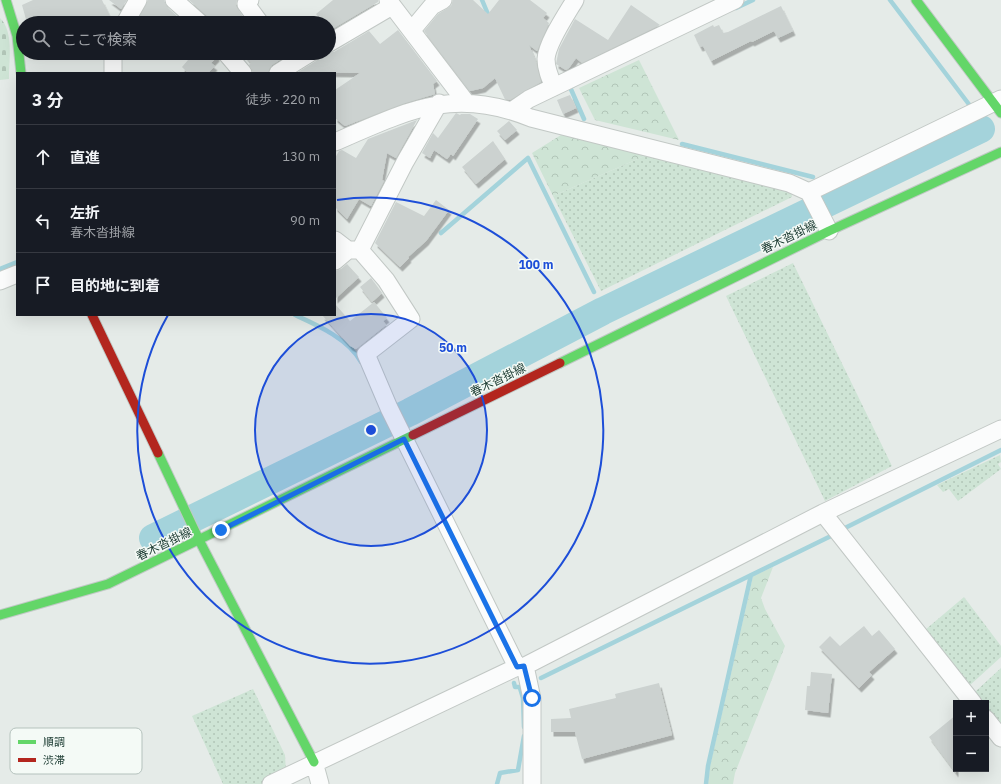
<!DOCTYPE html>
<html lang="ja">
<head>
<meta charset="utf-8">
<style>
	body { margin:0; font-family:"IBM Plex Sans","Noto Sans JP",sans-serif; background:#242831; color:#f1f3f6 }
	.controls { position:absolute; right:12px; bottom:12px; display:grid; overflow:hidden; border-radius:0px; box-shadow:0 4px 16px #0002 }
	.controls button { width:36px; height:36px; display:grid; place-items:center; padding:0; border:0; border-bottom:1px solid #363941; background:#171b24; color:#f1f3f6; font:20px sans-serif }
	.stop { position:absolute; width:12px; height:12px; margin:-9px; border:3px solid #1a73e8; border-radius:50%; background:#fff }
	.stop.end { background:#1a73e8; border-color:#fff; box-shadow:0 1px 4px #0008 }
	.list { margin:0; padding:0; list-style:none }
	h2 { display:flex; justify-content:space-between; align-items:center; height:52px; margin:0; padding:0 16px; font-size:17px }
	h2 small { font-size:13px; font-weight:400; color:#9ea1a6 }
	.list li { display:grid; grid-template-columns:26px 1fr auto; gap:12px; align-items:center; box-sizing:border-box; height:64px; padding:0 16px; border-top:1px solid #363941 }
	.list b { display:block; font-size:15px; white-space:nowrap }
	.list p { margin:0; font-size:13px; white-space:nowrap; color:#9ea1a6 }
	.list em { font-size:13px; font-style:normal; color:#9ea1a6 }
	.icon { flex:none; width:22px; height:22px; fill:none; stroke:currentColor; stroke-width:2; stroke-linecap:round; stroke-linejoin:round }
	.map { position:relative; flex:none; width:1001px; height:784px; overflow:hidden }
	.search { position:absolute; background:#171b24; box-shadow:0 4px 16px #0002; left:16px; top:16px; width:320px; height:44px; display:flex; align-items:center; gap:10px; box-sizing:border-box; padding:0 14px; border-radius:22px; color:#9ea1a6; font-size:15px }
	.panel { position:absolute; background:#171b24; box-shadow:0 4px 16px #0002; left:16px; top:72px; width:320px; height:244px; border-radius:0px }
	.map>svg:first-child { display:block }
	.grass { fill:url(#grass-dots) }
	.forest { fill:url(#forest-crowns) }
	.cemetery { fill:url(#cemetery-stones) }
	.lines { fill:none; stroke-linecap:round; stroke-linejoin:round }
	.stream { stroke:#a4d3db; stroke-width:4.5 }
	.river { stroke:#a4d3db; stroke-width:28 }
	.building { fill:#ccd2d0; filter:url(#shadow) }
	.street-casing { stroke:#c2c8c5; stroke-width:19 }
	.fast-casing { stroke:#c0c9c5; stroke-width:11 }
	.jam-casing { stroke:#c0c9c5; stroke-width:11 }
	.street { stroke:#fbfcfc; stroke-width:17 }
	.fast { stroke:#63d668; stroke-width:9 }
	.jam { stroke:#b3261e; stroke-width:9 }
	.route { stroke:#1a73e8; stroke-width:5 }
	.ring { fill:none; stroke:#1d4ed8; stroke-width:2 }
	.labels { text-anchor:middle; stroke-width:3; stroke-linejoin:round; paint-order:stroke }
	.street-label { font-size:12px; fill:#214037; stroke:#f4faf6 }
	.key { fill:#f4faf6; stroke:#b5c2bd; stroke-width:1 }
	.key-label { font-size:11px; fill:#214037 }
	.centre { fill:#1d4ed8; stroke:#f4faf6; stroke-width:2 }
	.ring-label { font-size:12px; text-anchor:middle; font-weight:bold; fill:#1d4ed8; stroke:#f4faf6; stroke-width:3; stroke-linejoin:round; paint-order:stroke }
</style>
</head>
<body>
<div class="map">
<svg width="1001" height="784" viewBox="0 0 1001 784">
	<defs>
		<pattern id="grass-dots" width="8" height="8" patternUnits="userSpaceOnUse"><rect width="8" height="8" fill="#cee4d5"/><path d="M2 2h.1M6 6h.1" fill="none" stroke="#b1c5b7" stroke-width="1.8" stroke-linecap="round"/></pattern>
		<pattern id="forest-crowns" width="20" height="18" patternUnits="userSpaceOnUse"><rect width="20" height="18" fill="#cee4d5"/><path d="M2 6a3 3 0 1 1 6 0M12 15a3 3 0 1 1 6 0" fill="none" stroke="#b1c5b7"/></pattern>
		<pattern id="cemetery-stones" width="16" height="16" patternUnits="userSpaceOnUse"><rect width="16" height="16" fill="#cee4d5"/><path d="M2 7V4a2 2 0 0 1 4 0v3zM10 15v-3a2 2 0 0 1 4 0v3z" fill="#b1c5b7"/></pattern>
		<filter id="shadow"><feDropShadow dx="2.5" dy="4.5" stdDeviation="0" flood-color="#0004"/></filter>
	</defs>
	<rect width="100%" height="100%" fill="#e5ebe8"/>
	<path class="grass" d="M649 154 791 190 792 197 601 291 553 196Z
		M793 263 892 466 825 501 726 296Z
		M1000 455 1001 462 998 464 1001 469 958 501 949 489 943 492 937 485Z
		M964 597 1001 646V657L969 686 925 630Z
		M1001 668V725L986 706V703H984L975 692Z
		M253 689 285 755 286 773 264 784H223L192 716Z"/>
	<path class="forest" d="M639 60 679 140 595 120 579 88Z
		M561 135 649 154 553 196 532 153Z
		M773 567 761 598 765 609 785 646 735 773 733 784H708L710 766 753 576Z"/>
	<path class="cemetery" d="M0 18C14 31 9 61 9 79L0 80Z"/>
	<g class="lines">
		<path class="stream" d="M482 0 490 19
			M890 0 971 107
			M736 8 753 0
			M574 85 570 87 584 119
			M682 144 813 177
			M858 177H880
			M441 233 528 158 594 292
			M0 269 17 262
			M295 315C317 325 349 339 361 362
			M845 528 1001 450
			M541 678 831 536
			M514 683 515 687H521
			M520 688 523 698 524 727
			M497 784 500 773 518 770 524 736
			M706 784 708 766 751 575"/>
		<path class="river" d="M153 538 410 412 603 311 981 129"/>
	</g>
	<path class="building" d="M33 0H102L113 23H27L22 5Z
		M109 0H127L121 9Z
		M148 0H164L167 7 178 17 173 23H140L137 21Z
		M189 0H237L236 6 243 17 235 23H210L207 16Z
		M333 0H378V2L329 31V23H323L316 14Z
		M453 0H473L488 14 499 0H530L547 13 543 18 549 23 537 51 529 45 536 62 541 82 510 100 505 99 495 78 483 88 470 91 424 31 438 14 451 6Z
		M631 5 660 25 582 63 576 58 569 68 566 70 556 64 559 49 575 19 608 40Z
		M781 6 793 31 778 38 774 31 752 42 751 41 711 61 703 46 700 47 694 35 713 25 714 27 719 25 723 33 728 32Z
		M398 30 437 81 433 84 435 94 405 103 345 126 335 118V90L360 73 298 72 316 61 320 53 334 52 369 31 380 44Z
		M194 53H216L217 57 211 63 215 66 208 73H188L182 67Z
		M243 53H291L272 65 268 73H254L249 65 251 63Z
		M570 95 576 108 563 114 557 100Z
		M456 113 460 115 461 114H470L478 119 453 156 451 154 447 159 434 150 430 158 422 153 433 133 438 138Z
		M417 120 396 158 387 153 382 180 384 181 371 206 359 199 347 219 335 207V158L339 151 342 150 356 158 368 139Z
		M509 121 517 130 505 140 497 131Z
		M493 141 505 159 476 184 462 167Z
		M436 200 449 210 426 241 408 257 409 258 400 267 375 243 396 202 424 216Z
		M347 264 359 277 335 299V271L341 269Z
		M371 278 382 293 372 302 360 287Z
		M374 302 387 318 383 321 386 325 356 349 350 346 322 315H335V304L350 321Z
		M864 626 872 636 879 630 895 649 869 672 872 675 859 688 819 647 830 636 840 646Z
		M811 672 832 674 828 713 805 710 807 686H810Z
		M659 683 672 735 582 759 575 732H551V719L571 718 569 709 616 698 615 694Z
		M956 715V773L929 737Z"/>
	<g class="lines">
		<g class="street-casing">
			<path id="street" d="M174 0 200 23
				M250 0 246 4 260 23
				M388 0 465 101
				M125 23 138 0
				M412 30 432 6 443 0
				M329 43 392 6
				M226 53 243 73
				M113 73V53
				M278 73 310 53
				M554 87C550 78 546 69 546 59 547 43 566 15 575 0
				M513 110 529 99 735 0
				M335 142C407 111 453 86 531 118L789 183 809 192 829 231
				M809 192 1001 99
				M335 240 348 250H360L386 280 411 319 366 354 389 408 517 667
				M360 250 405 162 439 103
				M335 261 348 250
				M0 281 17 274
				M823 513 973 703
				M525 666 532 699V784
				M986 719 1001 738
				M314 762 320 784
				M271 784 517 667 525 666 823 513 1001 429"/>
		</g>
		<g class="fast-casing">
			<path id="fast" d="M6 0 17 36 21 73
				M916 0 1001 113
				M560 363 829 231 1001 152
				M158 453 199 540 314 762
				M0 615 108 584 413 435"/>
		</g>
		<g class="jam-casing">
			<path id="jam" d="M92 315 158 453
				M413 435 560 363"/>
		</g>
		<use href="#street" class="street"/>
		<use href="#fast" class="fast"/>
		<use href="#jam" class="jam"/>
	</g>
	<g class="lines">
		<path class="route" d="M221 530 404 439 517 667 524 666 532 698"/>
	</g>
	<circle cx="371" cy="430" r="116" fill="#1d4ed8" fill-opacity=".12"/>
	<g class="ring">
		<circle cx="371" cy="430" r="116"/>
		<path d="M337 200A233 233 0 1 1 168 315"/>
	</g>
	<g class="labels">
		<g class="street-label">
			<text transform="translate(789 237) rotate(-26)" y="4">春木沓掛線</text>
			<text transform="translate(498 380) rotate(-26)" y="4">春木沓掛線</text>
			<text transform="translate(164 544) rotate(-26)" y="4">春木沓掛線</text>
		</g>
	</g>
	<rect x="10" y="728" width="132" height="46" rx="6" class="key"/>
	<rect x="18" y="740" width="18" height="4" fill="#63d668"/>
	<rect x="18" y="758" width="18" height="4" fill="#b3261e"/>
	<g class="key-label">
		<text x="43" y="746">順調</text>
		<text x="43" y="764">渋滞</text>
	</g>
	<circle cx="371" cy="430" r="6" class="centre"/>
	<g class="ring-label">
		<text x="536" y="269">100 m</text>
		<text x="453" y="352">50 m</text>
	</g>
</svg>
<div class="controls">
<button>+</button>
<button>−</button>
</div>
<div class="stop" style="left:532px;top:698px"></div>
<div class="stop end" style="left:221px;top:530px"></div>
<div class="search"><svg class="icon" aria-label="search" viewBox="0 0 24 24"><circle cx="10" cy="10" r="6"/><path d="M15 15l6 6"/></svg>ここで検索</div>
<section class="panel">
<h2>3 分<small>徒歩 · 220 m</small></h2>
<ul class="list">
<li><svg class="icon" aria-label="ahead" viewBox="0 0 24 24"><path d="M12 20V5M6 11l6-6 6 6"/></svg><div><b>直進</b></div><em>130 m</em></li>
<li><svg class="icon" aria-label="left" viewBox="0 0 24 24"><path d="M17 20v-9H6M10 6l-5 5 5 5"/></svg><div><b>左折</b><p>春木沓掛線</p></div><em>90 m</em></li>
<li><svg class="icon" aria-label="arrive" viewBox="0 0 24 24"><path d="M6 21V4h12l-3 4 3 4H6"/></svg><div><b>目的地に到着</b></div></li>
</ul>
</section>
</div>
</body>
</html>
